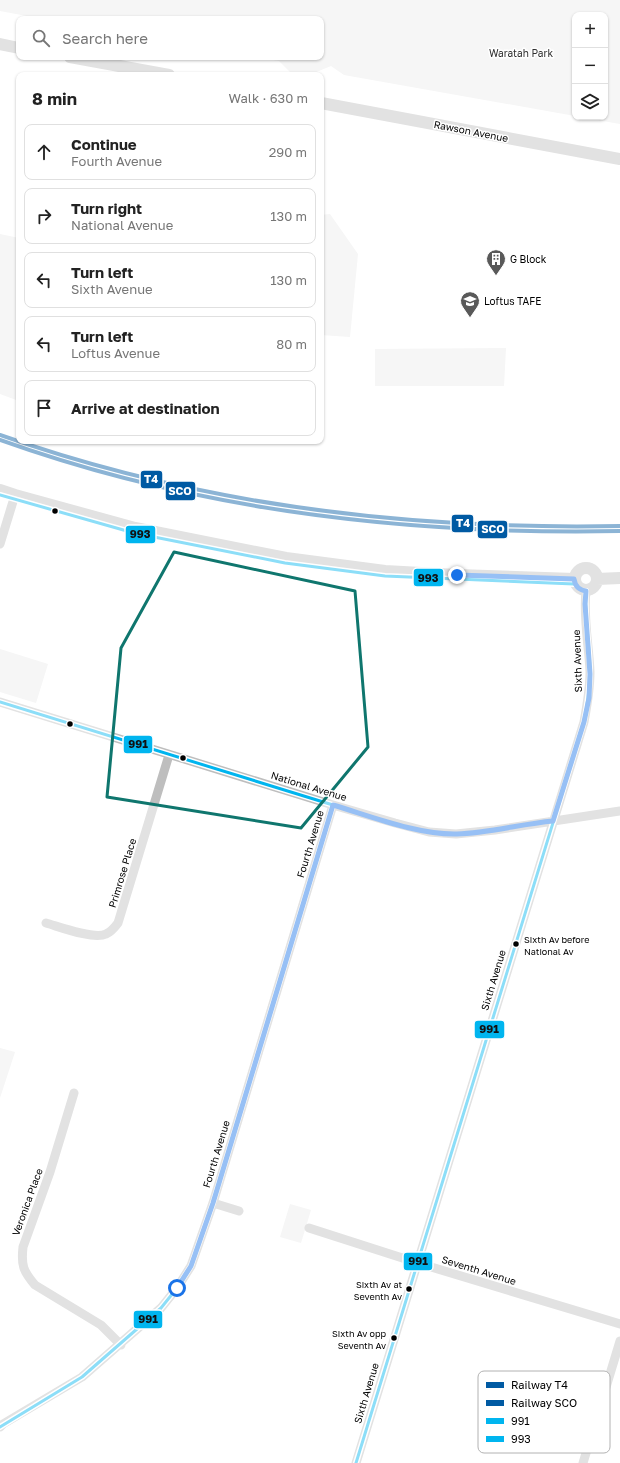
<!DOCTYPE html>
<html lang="en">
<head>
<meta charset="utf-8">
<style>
	body { margin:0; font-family:"Golos Text",sans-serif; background:#f2f2f2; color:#222 }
	.controls { position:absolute; right:12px; top:12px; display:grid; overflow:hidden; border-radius:8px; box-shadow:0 1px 3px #0004 }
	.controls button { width:36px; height:36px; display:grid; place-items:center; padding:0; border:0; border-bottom:1px solid #e0e0e0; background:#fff; color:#222; font:20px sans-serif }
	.stop { position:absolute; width:12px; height:12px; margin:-9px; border:3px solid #1a73e8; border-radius:50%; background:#fff }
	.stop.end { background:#1a73e8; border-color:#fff; box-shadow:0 1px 4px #0008 }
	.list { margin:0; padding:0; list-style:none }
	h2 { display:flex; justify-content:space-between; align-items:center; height:52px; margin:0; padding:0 16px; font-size:17px }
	h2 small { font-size:13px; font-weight:400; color:#767676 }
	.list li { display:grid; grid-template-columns:26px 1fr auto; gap:12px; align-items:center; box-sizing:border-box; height:56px; margin:0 8px 8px; padding:0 8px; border:1px solid #e0e0e0; border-radius:8px }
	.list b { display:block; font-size:15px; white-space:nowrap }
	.list p { margin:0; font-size:13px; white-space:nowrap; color:#767676 }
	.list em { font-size:13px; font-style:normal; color:#767676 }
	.icon { flex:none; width:22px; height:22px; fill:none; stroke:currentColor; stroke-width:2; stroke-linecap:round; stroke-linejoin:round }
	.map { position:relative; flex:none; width:620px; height:1463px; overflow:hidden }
	.search { position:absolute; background:#fff; box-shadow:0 1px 3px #0004; left:16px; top:16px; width:308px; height:44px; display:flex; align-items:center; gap:10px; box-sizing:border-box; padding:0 14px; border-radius:8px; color:#767676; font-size:15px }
	.panel { position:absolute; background:#fff; box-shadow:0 1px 3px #0004; left:16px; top:72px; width:308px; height:372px; border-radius:8px }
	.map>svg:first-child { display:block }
	.green { fill:#eaeaea }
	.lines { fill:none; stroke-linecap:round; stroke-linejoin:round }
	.minor { stroke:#bebebe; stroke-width:9 }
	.tertiary { stroke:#bebebe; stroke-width:12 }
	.bus-1-casing { stroke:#fff; stroke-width:6 }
	.bus-2-casing { stroke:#fff; stroke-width:6 }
	.bus-1 { stroke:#00b5ef; stroke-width:3 }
	.bus-2 { stroke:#00b5ef; stroke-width:3 }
	.rail-1-casing { stroke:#fff; stroke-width:7 }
	.rail-2-casing { stroke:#fff; stroke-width:7 }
	.rail-1 { stroke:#005aa3; stroke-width:4 }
	.rail-2 { stroke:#005aa3; stroke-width:4 }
	.route { stroke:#1a73e8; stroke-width:5 }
	.marked { fill:none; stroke:#0f766e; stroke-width:3; stroke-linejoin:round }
	.bus-dot { fill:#000; stroke:#fff; stroke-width:1.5 }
	.labels { text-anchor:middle; stroke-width:3; stroke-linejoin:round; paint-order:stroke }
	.bus-label { font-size:9px; fill:#000; stroke:#fff; text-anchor:end }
	.park-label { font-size:10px; fill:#2f2f2f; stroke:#fff }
	.street-label { font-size:10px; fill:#000; stroke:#fff }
	.poi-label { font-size:10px; fill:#000; stroke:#fff; text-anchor:start }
	.key { fill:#fff; stroke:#b2b2b2; stroke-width:1 }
	.key-label { font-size:11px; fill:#000 }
	.line-badge { stroke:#fff; stroke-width:1.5 }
	.badge-label { font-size:11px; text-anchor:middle; font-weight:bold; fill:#fff }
	.pale-badge-label { font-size:11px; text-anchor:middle; font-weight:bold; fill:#111 }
</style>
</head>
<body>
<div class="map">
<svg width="620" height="1463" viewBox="0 0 620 1463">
	<rect width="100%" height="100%" fill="#fff"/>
	<path class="green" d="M0 0H620V124L580 117H605V15H575V116L344 75 331 66 309 75 292 74 279 61 255 57H321V19H43L0 11Z
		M330 214 358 254 350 337 321 335V215Z
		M0 234 19 238V401L0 394Z
		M506 348 504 386H375V349Z
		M0 649 48 664 36 703 0 692Z
		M0 1048 15 1052 0 1098Z
		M290 1204 311 1210 301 1243 280 1237Z"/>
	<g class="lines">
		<path class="minor" d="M0 544 15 495
			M0 702 333 805 395 823 429 832 456 834 495 830 620 811
			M46 923C60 927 94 940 106 934 111 932 115 927 118 923L169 755
			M74 1093 50 1172 23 1247C21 1265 23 1271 35 1285L101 1325 121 1345
			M213 1203 239 1211
			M309 1228 418 1263 620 1324
			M0 1427 3 1424 82 1377 161 1308 177 1288 191 1266 213 1203 333 805
			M356 1463 584 722C587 706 590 690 590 672 589 646 583 618 586 591
			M583 1463 620 1341"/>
		<path class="tertiary" d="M0 44 19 48
			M70 57 169 75
			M321 103 620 159
			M0 490 15 495 135 528 286 558 385 571 457 575 574 579
			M575 579a11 11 0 1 1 22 0a11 11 0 1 1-22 0Z
			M597 579 620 578"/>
		<g class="bus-1-casing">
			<path id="bus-1" d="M0 702 333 805
				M0 1427 82 1377 161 1308 177 1288 191 1266 213 1203 333 805
				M356 1463 584 722C587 706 590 689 590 672 590 645 584 618 586 591"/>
		</g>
		<g class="bus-2-casing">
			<path id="bus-2" d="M0 495 134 533 285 563 385 576 574 584"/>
		</g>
		<use href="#bus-1" class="bus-1"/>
		<use href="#bus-2" class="bus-2"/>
		<g class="rail-1-casing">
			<path id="rail-1" d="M0 435C198 505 411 530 620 526"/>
		</g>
		<g class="rail-2-casing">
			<path id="rail-2" d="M0 440C198 511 411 535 620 531"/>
		</g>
		<use href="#rail-1" class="rail-1"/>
		<use href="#rail-2" class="rail-2"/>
	</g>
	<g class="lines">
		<path class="route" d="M177 1288 191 1266 213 1203 333 805C370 816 418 835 457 834 489 833 521 824 553 821L584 722 589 698 590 674 585 604 586 591C579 590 575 586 574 579L457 575"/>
	</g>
	<path d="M0 0H620V1463H0ZM174 552 355 591 368 747 301 828 107 797 121 648Z" fill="#fff" fill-opacity=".55" fill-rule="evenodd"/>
	<path class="marked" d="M174 552 355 591 368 747 301 828 107 797 121 648Z"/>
	<defs>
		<g id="building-pin" transform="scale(1)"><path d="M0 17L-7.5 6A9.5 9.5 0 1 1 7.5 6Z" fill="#595959" stroke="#fff"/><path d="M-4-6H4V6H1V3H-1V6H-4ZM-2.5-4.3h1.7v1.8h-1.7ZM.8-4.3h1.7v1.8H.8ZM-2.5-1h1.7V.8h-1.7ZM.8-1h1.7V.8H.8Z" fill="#fff"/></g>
		<g id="university-pin" transform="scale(1)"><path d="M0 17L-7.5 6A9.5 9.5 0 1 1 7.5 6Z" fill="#595959" stroke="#fff"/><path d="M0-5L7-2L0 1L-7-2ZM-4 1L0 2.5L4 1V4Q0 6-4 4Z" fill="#fff"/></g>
	</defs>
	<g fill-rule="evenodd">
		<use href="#building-pin" x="496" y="259"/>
		<use href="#university-pin" x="470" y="301"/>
	</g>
	<g class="bus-dot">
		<circle cx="55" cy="511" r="3.5"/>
		<circle cx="70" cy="724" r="3.5"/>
		<circle cx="183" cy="758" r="3.5"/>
		<circle cx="516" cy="944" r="3.5"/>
		<circle cx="409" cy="1289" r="3.5"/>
		<circle cx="394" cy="1338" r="3.5"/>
	</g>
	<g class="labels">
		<g class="bus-label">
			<text x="524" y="943" text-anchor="start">Sixth Av before<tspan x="524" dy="12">National Av</tspan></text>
			<text x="402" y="1288">Sixth Av at<tspan x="402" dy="12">Seventh Av</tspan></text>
			<text x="386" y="1337">Sixth Av opp<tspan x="386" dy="12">Seventh Av</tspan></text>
		</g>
		<g class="park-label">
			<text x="521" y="57">Waratah Park</text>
		</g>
		<g class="street-label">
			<text transform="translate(471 131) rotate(11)" y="4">Rawson Avenue</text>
			<text transform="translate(577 661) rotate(-92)" y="4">Sixth Avenue</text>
			<text transform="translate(309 786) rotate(17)" y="4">National Avenue</text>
			<text transform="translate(310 844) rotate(-73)" y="4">Fourth Avenue</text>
			<text transform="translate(122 873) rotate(-73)" y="4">Primrose Place</text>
			<text transform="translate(493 980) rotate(-73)" y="4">Sixth Avenue</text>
			<text transform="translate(216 1154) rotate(-73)" y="4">Fourth Avenue</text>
			<text transform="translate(27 1202) rotate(-70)" y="4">Veronica Place</text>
			<text transform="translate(479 1270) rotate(17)" y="4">Seventh Avenue</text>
			<text transform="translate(366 1393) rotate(-73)" y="4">Sixth Avenue</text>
		</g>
		<g class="poi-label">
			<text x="510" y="263">G Block</text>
			<text x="484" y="305">Loftus TAFE</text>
		</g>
	</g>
	<rect x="478" y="1371" width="132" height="82" rx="6" class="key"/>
	<rect x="486" y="1382" width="18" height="6" fill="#005aa3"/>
	<rect x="486" y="1400" width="18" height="6" fill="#005aa3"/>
	<rect x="486" y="1418" width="18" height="6" fill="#00b5ef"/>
	<rect x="486" y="1436" width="18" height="6" fill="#00b5ef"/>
	<g class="key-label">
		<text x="511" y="1389">Railway T4</text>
		<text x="511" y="1407">Railway SCO</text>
		<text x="511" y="1425">991</text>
		<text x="511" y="1443">993</text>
	</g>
	<g class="line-badge">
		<rect x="140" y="470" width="23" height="19" rx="4" fill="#005aa3"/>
		<rect x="165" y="481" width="31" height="20" rx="4" fill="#005aa3"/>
		<rect x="451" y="514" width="23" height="19" rx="4" fill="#005aa3"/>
		<rect x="477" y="520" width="31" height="19" rx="4" fill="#005aa3"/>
		<rect x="125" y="525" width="31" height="19" rx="4" fill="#00b5ef"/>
		<rect x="413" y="568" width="31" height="19" rx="4" fill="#00b5ef"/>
		<rect x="123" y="735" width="30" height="19" rx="4" fill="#00b5ef"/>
		<rect x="474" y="1020" width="31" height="19" rx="4" fill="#00b5ef"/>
		<rect x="403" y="1252" width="30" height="19" rx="4" fill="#00b5ef"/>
		<rect x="133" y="1310" width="30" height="19" rx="4" fill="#00b5ef"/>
	</g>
	<g class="badge-label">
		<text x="151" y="483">T4</text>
		<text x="180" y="495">SCO</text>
		<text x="463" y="527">T4</text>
		<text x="493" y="533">SCO</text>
	</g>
	<g class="pale-badge-label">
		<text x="140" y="538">993</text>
		<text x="428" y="582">993</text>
		<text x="138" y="748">991</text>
		<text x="489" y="1033">991</text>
		<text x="418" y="1265">991</text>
		<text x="148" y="1323">991</text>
	</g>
</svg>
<div class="controls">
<button>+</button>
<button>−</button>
<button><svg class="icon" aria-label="layers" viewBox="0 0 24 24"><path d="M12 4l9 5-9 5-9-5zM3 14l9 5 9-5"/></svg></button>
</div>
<div class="stop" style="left:177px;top:1288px"></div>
<div class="stop end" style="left:457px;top:575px"></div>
<div class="search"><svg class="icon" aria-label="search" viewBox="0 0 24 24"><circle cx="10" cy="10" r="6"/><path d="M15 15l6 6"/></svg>Search here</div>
<section class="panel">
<h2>8 min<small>Walk · 630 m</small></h2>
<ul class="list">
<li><svg class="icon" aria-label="ahead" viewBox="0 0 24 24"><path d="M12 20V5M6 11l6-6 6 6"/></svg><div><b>Continue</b><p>Fourth Avenue</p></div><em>290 m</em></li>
<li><svg class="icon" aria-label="right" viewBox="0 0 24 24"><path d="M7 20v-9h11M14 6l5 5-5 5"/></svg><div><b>Turn right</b><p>National Avenue</p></div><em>130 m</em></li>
<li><svg class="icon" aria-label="left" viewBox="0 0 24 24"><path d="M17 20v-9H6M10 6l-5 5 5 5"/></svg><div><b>Turn left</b><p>Sixth Avenue</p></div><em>130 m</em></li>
<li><svg class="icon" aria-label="left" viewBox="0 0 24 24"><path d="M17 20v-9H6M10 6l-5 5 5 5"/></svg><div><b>Turn left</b><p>Loftus Avenue</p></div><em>80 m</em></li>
<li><svg class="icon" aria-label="arrive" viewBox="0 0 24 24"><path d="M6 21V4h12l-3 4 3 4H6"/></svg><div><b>Arrive at destination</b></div></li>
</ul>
</section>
</div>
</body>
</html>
